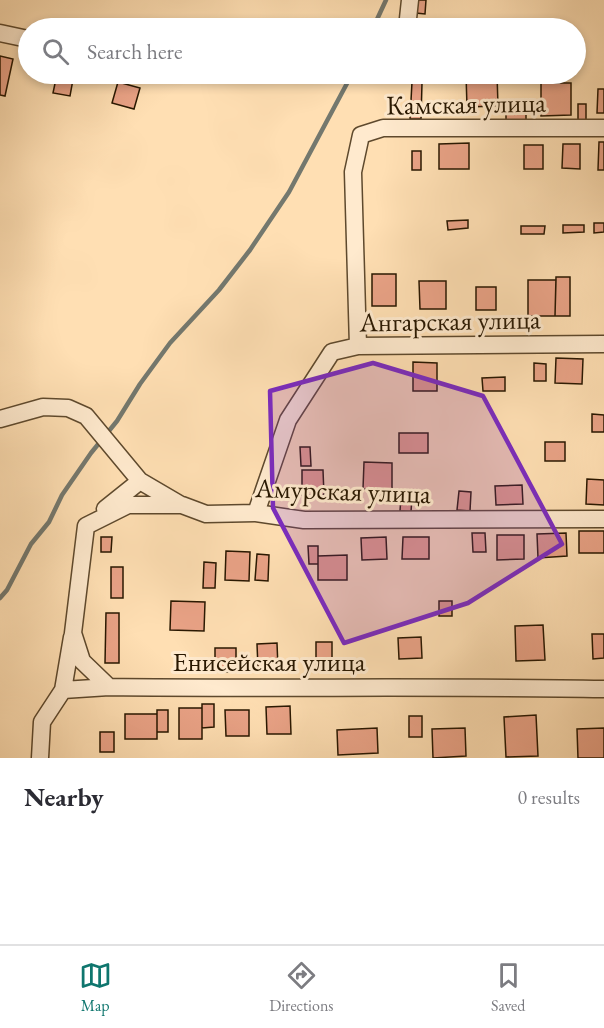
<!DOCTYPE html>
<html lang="en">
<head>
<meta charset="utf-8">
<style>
	body { margin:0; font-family:"EB Garamond",serif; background:#f7f7f7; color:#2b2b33 }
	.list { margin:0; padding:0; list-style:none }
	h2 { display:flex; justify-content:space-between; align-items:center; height:78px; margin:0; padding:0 24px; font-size:26px }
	h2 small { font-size:20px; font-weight:400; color:#7c7c81 }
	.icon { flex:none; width:33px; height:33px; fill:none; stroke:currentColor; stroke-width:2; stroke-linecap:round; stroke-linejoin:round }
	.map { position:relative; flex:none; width:604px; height:758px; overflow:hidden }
	.search { position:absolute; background:#fff; box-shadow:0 3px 9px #0003; left:18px; right:18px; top:18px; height:66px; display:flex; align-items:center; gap:15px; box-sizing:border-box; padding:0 21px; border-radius:33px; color:#7c7c81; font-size:22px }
	.sheet { height:186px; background:#fff }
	nav { display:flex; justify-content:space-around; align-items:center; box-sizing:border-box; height:84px; border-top:2px solid #e1e1e2; background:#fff; font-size:16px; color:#7c7c81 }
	nav a { display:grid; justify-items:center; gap:3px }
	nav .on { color:#0f766e }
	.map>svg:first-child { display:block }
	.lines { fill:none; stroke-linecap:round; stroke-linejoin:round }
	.stream { stroke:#74786e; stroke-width:4.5 }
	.building { fill:#eaa387; stroke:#281700; stroke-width:1.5 }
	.minor-casing { stroke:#5e492d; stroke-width:19 }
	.minor { stroke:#ffeace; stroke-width:16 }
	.marked { fill:#7b2cbf; fill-opacity:0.2; stroke:#7b2cbf; stroke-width:4.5; stroke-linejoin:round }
	.labels { text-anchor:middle; stroke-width:6; stroke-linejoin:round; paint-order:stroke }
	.street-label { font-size:27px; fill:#281700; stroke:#ffeace }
</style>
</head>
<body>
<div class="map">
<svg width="604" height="758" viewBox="0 0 604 758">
	<rect width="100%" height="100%" fill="#ffdfb3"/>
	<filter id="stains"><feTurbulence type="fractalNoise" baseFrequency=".00333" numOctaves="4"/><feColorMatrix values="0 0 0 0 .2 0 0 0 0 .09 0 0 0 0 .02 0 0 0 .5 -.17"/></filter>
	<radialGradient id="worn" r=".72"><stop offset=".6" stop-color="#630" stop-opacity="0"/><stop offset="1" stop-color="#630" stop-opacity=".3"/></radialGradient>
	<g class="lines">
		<path class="stream" d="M373 28 386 0
			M0 598 7 590 31 544 49 522 62 495 91 453 117 421 140 384 170 343 219 290 250 250 289 192 352 74"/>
	</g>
	<path class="building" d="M417 0H426L425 14 416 13Z
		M0 56 13 59 5 96 0 95Z
		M57 74H74L70 96 53 93Z
		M466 74H497L498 106 467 107Z
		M118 82 140 88 134 109 112 103Z
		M412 82 422 83 421 119H410Z
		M541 83H571V115L541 116Z
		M598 89H604V113H597Z
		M578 104H586V120H578Z
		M506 106H526V120H506Z
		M599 142H604V170H598Z
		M469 143V169H439V144Z
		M563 144H580V169L562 168Z
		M524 145H543V169H524Z
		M412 151H421V170H412Z
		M468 220V228L448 230 447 221Z
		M594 223H604V232L594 233Z
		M563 225H584V232L563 233Z
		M521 226H545L544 234H521Z
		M372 274H396V306H372Z
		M556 277H570V316H555Z
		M528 280H556L555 316H528Z
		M419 281H446V309H420Z
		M476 287H496V310H476Z
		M556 358 583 359 582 384 555 383Z
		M413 362 437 363V391H413Z
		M534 363 546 364V381H534Z
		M505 377V391H483L482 378Z
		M592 414 604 415V432H592Z
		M399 433H428V453H399Z
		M545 442H565V461H545Z
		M300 447H310L311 466H301Z
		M364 462 392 463V489H363Z
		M302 470H323L324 495H302Z
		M587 479 604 480V505L586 504Z
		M522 485 523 504 496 505 495 486Z
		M459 491 471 492 470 511 457 510Z
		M401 497H412L411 512 400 511Z
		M579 531H604V553H579Z
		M472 533H485L486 552H473Z
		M566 533 567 556 538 558 537 534Z
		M497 535H524V559L497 560Z
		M101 537H112L111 552H101Z
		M386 537 387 559 362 560 361 538Z
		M403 537H429V559H402Z
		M308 546H318V564H309Z
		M226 551 250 552 249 581 225 580Z
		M257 554 269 555 268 581 255 580Z
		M347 555V580H318V556Z
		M204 562 216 563 215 588H203Z
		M111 567H123V598H111Z
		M171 601 205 602 204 631 170 630Z
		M439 601H452V616H439Z
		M106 613H119V663H105Z
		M543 625 545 660 516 661 515 626Z
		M592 634H604V658L593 659Z
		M421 637 422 658 399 659 398 638Z
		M316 642H332V670H316Z
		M277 643 278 668H258L257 644Z
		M215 648H236V672H215Z
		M202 704H214V727L202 728Z
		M290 706 291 734H267L266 707Z
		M179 708H202V739H179Z
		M157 710H168V732H157Z
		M225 710H249V736H226Z
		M125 714H157V739H125Z
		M536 715 538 756 506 757 504 717Z
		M409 716H422V737H409Z
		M377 728 378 753 338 755 337 730Z
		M465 728 466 756 433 758 432 729Z
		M604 728V758H578L577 729Z
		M100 732H114V752H100Z"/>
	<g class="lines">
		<g class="minor-casing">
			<path id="minor" d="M407 28 410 0
				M0 33 28 39
				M358 346 353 172 361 135 383 128H604
				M0 419 43 407 68 408 86 416 140 481 181 505
				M105 509 140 481
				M256 513 288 420 332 352 358 346 604 344
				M86 526 73 633 82 661 109 687C274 689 439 686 604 689
				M86 526 128 505H182L206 514 256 513 304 520 604 519
				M63 690 72 637
				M40 758 42 722 63 690 109 687"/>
		</g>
		<use href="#minor" class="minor"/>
	</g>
	<path class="marked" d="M373 363 483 396 562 544 468 603 344 643 273 508 270 391Z"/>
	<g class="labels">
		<g class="street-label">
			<text transform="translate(466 104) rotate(-1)" y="9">Камская улица</text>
			<text transform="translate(450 321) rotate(-1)" y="9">Ангарская улица</text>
			<text transform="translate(343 491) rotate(2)" y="9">Амурская улица</text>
			<text x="269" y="671">Енисейская улица</text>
		</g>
	</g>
	<rect width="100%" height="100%" filter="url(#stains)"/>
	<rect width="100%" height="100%" fill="url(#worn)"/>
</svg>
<div class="search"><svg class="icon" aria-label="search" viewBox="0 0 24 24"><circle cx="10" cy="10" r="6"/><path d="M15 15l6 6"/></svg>Search here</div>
</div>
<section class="sheet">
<h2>Nearby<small>0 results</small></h2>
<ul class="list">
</ul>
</section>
<nav>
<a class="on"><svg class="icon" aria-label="map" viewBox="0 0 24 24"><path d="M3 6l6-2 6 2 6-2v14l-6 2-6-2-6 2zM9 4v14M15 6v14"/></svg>Map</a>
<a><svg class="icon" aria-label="directions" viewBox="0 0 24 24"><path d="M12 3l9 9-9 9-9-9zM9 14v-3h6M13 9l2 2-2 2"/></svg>Directions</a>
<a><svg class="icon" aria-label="saved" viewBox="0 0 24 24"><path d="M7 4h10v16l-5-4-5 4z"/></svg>Saved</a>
</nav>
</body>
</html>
